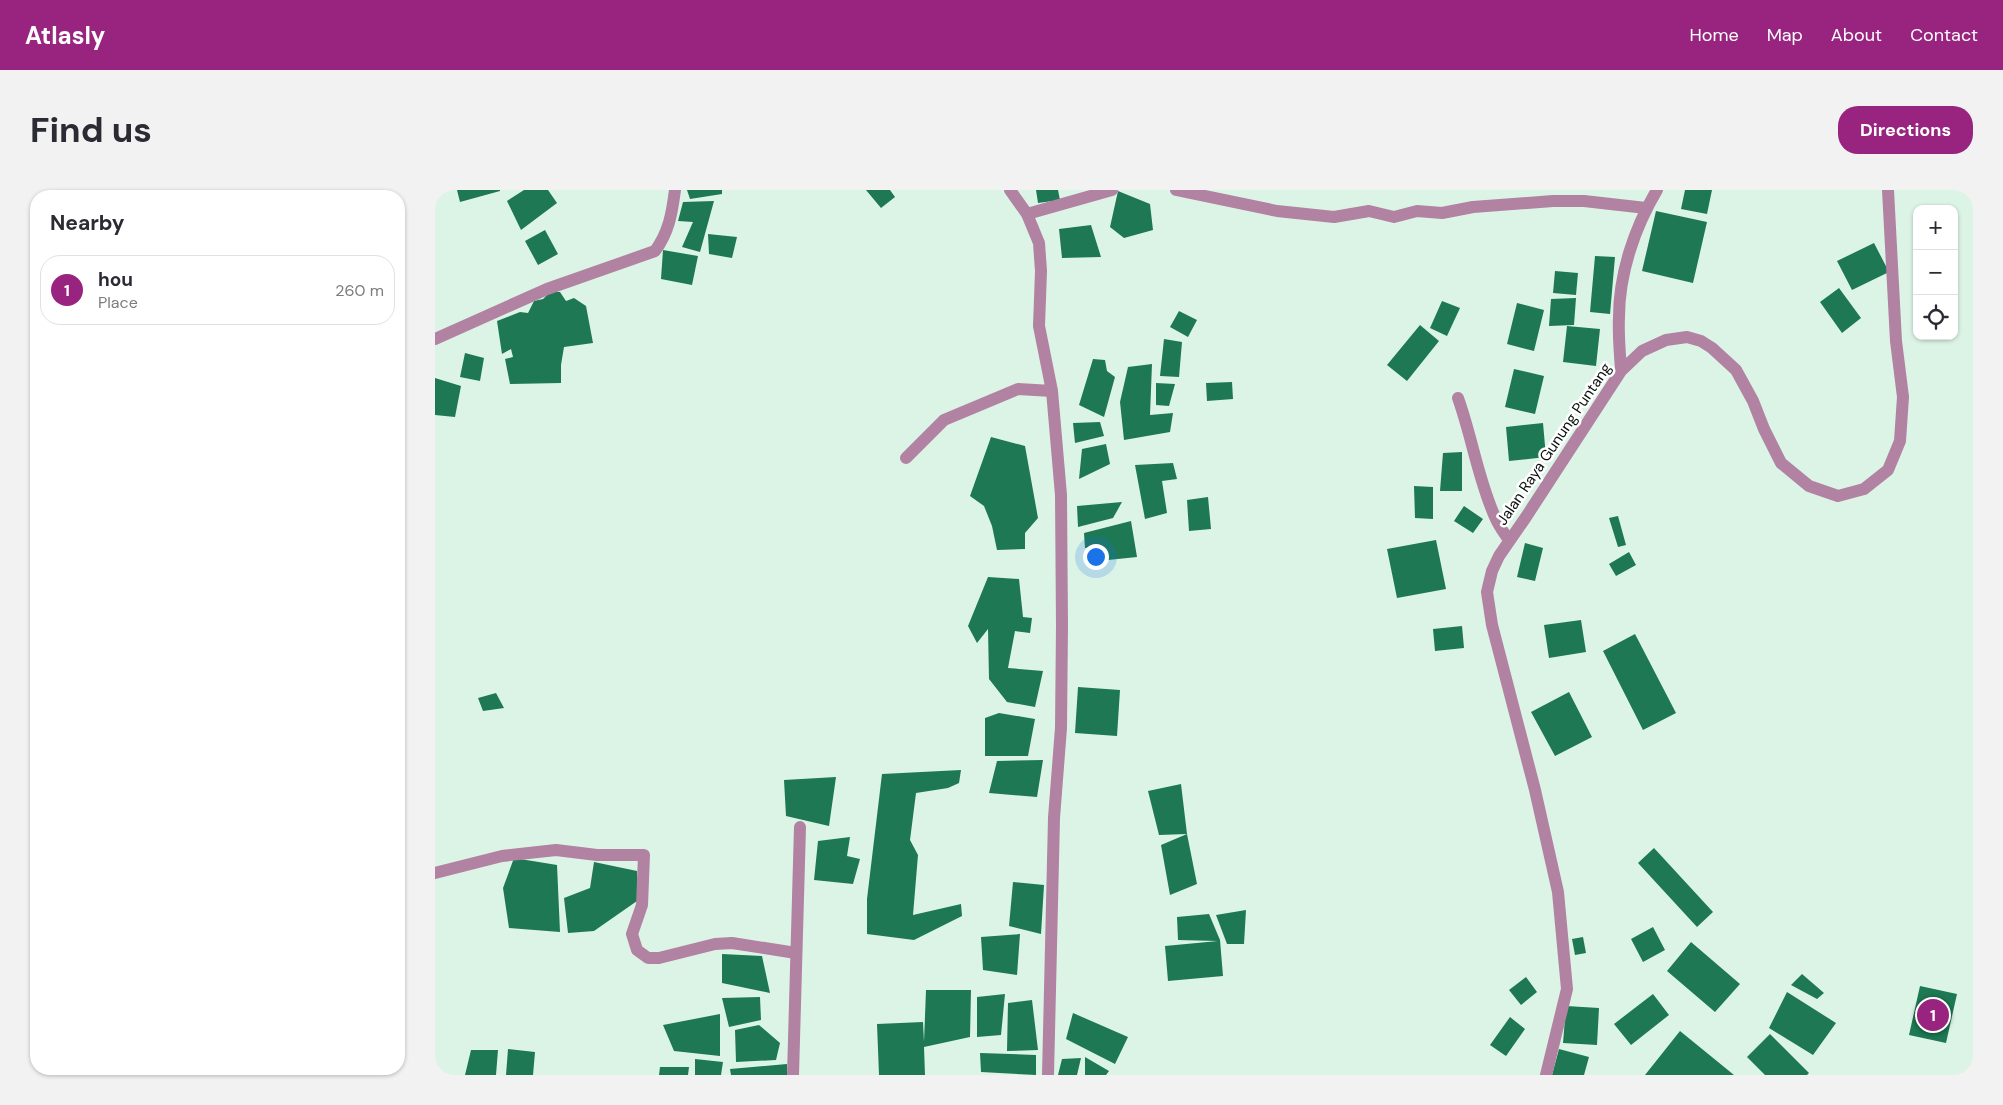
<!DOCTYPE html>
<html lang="en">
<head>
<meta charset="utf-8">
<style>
	body { margin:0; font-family:"DM Sans",sans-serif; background:#f2f2f3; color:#2b2b33 }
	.controls { position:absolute; right:15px; top:15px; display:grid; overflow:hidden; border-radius:10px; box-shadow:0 1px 4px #0004 }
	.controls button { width:45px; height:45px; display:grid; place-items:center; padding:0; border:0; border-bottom:1px solid #e1e1e2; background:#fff; color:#2b2b33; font:25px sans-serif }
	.you { position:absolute; left:660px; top:366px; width:18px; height:18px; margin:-12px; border:4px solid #fff; border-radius:50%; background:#1a73e8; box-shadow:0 0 0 8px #1a73e833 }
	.badge { display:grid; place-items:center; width:32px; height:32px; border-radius:50%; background:#992480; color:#fff; font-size:16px; font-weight:700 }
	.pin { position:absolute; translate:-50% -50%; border:2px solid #fff; box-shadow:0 1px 5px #0006 }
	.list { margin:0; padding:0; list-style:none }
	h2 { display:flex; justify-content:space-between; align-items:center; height:65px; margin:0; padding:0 20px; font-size:21px }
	h2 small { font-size:16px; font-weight:400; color:#7c7c81 }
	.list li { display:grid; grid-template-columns:32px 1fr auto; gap:15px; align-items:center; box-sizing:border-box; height:70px; margin:0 10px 10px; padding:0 10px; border:1px solid #e1e1e2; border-radius:20px }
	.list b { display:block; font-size:19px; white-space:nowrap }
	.list p { margin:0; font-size:16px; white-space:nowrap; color:#7c7c81 }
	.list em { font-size:16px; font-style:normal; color:#7c7c81 }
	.icon { flex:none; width:28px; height:28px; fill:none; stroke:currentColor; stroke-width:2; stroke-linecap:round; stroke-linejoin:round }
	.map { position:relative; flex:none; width:1538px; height:885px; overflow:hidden; border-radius:20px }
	header { display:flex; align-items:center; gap:30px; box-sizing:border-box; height:70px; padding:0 25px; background:#992480; color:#fff }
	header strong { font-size:24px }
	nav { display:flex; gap:28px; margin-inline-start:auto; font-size:18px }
	.intro { display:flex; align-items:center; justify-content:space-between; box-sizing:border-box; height:120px; padding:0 30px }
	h1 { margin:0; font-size:35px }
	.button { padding:12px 22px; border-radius:20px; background:#992480; color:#fff; font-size:18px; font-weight:700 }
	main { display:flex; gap:30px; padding:0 30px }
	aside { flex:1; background:#fff; border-radius:20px; box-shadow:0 1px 4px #0004 }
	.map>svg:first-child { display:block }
	.building { fill:#1d7853 }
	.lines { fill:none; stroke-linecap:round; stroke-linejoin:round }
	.minor { stroke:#b182a2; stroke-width:12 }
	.labels { text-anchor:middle; stroke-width:5; stroke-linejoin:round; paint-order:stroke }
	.street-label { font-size:15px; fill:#09110d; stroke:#fff }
</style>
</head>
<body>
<header>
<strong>Atlasly</strong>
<nav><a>Home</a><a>Map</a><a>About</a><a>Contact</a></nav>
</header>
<div class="intro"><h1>Find us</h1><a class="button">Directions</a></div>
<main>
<aside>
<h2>Nearby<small></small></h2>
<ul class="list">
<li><span class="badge">1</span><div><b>hou</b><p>Place</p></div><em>260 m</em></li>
</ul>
</aside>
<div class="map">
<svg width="1538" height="885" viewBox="0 0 1538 885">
	<rect width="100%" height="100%" fill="#dcf4e6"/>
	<path class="building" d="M22 0H65V1L25 12Z
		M89 0H113L122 13 86 40 72 11Z
		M252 0H287V4L255 9Z
		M431 0H455L460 7 446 18Z
		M601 0H623L625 10 603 13Z
		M1250 0H1277L1272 24 1246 19Z
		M683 1 715 14 718 40 689 48 675 37Z
		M279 11 265 62 247 57 258 32 243 31 248 12Z
		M1221 21 1272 32 1258 93 1207 81Z
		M656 35 666 67 627 68 624 39Z
		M110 40 123 64 103 75 90 51Z
		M273 44 302 47 297 68 274 64Z
		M1439 53 1454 82 1417 100 1402 71Z
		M228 60 263 66 257 95 226 89Z
		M1160 66 1180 67 1175 124 1155 122Z
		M1120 81 1143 83 1141 105 1118 103Z
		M1404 98 1426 128 1407 143 1385 112Z
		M115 102H125L131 111 139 108 151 116 158 153 129 157 126 175V193L75 194 70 169 78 167 76 159 67 164 62 131 85 122 93 123 99 111 108 109Z
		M1141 108 1139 135 1114 136 1116 109Z
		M1007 111 1025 118 1012 146 995 138Z
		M1082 113 1109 120 1099 161 1072 154Z
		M744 121 762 130 753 147 735 137Z
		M985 135 1004 151 972 191 952 175Z
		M1132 136 1165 139 1161 176 1128 172Z
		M729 149 747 152 744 187 725 186Z
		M30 163 49 168 45 191 25 187Z
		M658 169 670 170 672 181 680 187 669 227 644 215Z
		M717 174 715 225 738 223 735 242 689 250 685 212 693 177Z
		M1079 179 1109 186 1100 224 1070 217Z
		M0 188 26 196 20 227 0 225Z
		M797 192 798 209 772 211 771 193Z
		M721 193 740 194 734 216 721 215Z
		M665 232 669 246 640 253 638 233Z
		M1108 233 1111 267 1074 271 1071 237Z
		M556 247 590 256 603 328 590 343V359L562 360 557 336 549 316 535 306Z
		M671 254 675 274 644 289 647 259Z
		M1027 262V301H1005L1008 263Z
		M738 273 742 289 727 291 732 323 710 329 700 275Z
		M979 296 998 297V329L980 328Z
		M773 307 776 339 754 341 752 310Z
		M687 312 678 328 643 337 642 316Z
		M1029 316 1048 329 1038 343 1019 331Z
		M1183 326 1191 355 1183 357 1174 328Z
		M696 331 702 367 673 370 669 357 650 358 649 343Z
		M1001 350 1011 399 962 408 952 359Z
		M1090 353 1108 358 1100 391 1082 387Z
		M1194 362 1201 375 1181 386 1174 374Z
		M553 387 584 389 588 427 597 428 595 443 580 441 573 478 608 481 600 517 572 512 554 489 553 439 542 453 533 436Z
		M1146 430 1151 462 1114 468 1109 435Z
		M1027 436 1029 458 1000 461 998 439Z
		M1200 444 1241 523 1208 540 1168 461Z
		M643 497 685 500 682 546 640 543Z
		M1134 502 1157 547 1120 566 1096 522Z
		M61 503 69 518 48 521 43 508Z
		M564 523 600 529 593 566H550V528Z
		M608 570 602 607 554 603 562 571Z
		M526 580 524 593 513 598 481 603 475 650 483 665 478 725 526 714 527 726 479 750 432 744V709L447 584Z
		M401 587 394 636 351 626 349 590Z
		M746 594 752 644 762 694 735 705 726 655 752 644 724 645 713 601Z
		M415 647 412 666 425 669 418 694 379 690 383 651Z
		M1219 658 1278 722 1262 737 1203 673Z
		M79 668 122 675 125 742 74 738 68 698Z
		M159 672 202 681V711L159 741 133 743 129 708 155 698Z
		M578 692 609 695 606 744 574 736Z
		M811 720 809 754H792L781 725Z
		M774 724 785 750 788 786 733 791 730 756 783 751 743 750 742 727Z
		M1218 737 1230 760 1208 772 1196 749Z
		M585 744 582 785 548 780 546 747Z
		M1148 747 1151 763 1140 765 1137 749Z
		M1256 752 1305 794 1280 822 1232 781Z
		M287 764 327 766 335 803 287 793Z
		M1367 784 1389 803 1382 809 1356 795Z
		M1091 787 1102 802 1086 815 1074 800Z
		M1485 796 1522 804 1511 853 1474 845Z
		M491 800H536L535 847 489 857 490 885H444L442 834 488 832 489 852Z
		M1352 802 1401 833 1378 865 1334 838Z
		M570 804 566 845 542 847V807Z
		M1218 804 1234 825 1196 855 1179 834Z
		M325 807 326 830 294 837 287 808Z
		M597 810 603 860 572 861 573 813Z
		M1131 816 1164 818 1162 855 1128 853Z
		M638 823 693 847 680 874 631 849Z
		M285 824V866L239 861 228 835Z
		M1075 827 1090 839 1071 866 1055 855Z
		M324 835 345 853 341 870 301 872 300 840Z
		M1245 841 1299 885H1210Z
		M1335 844 1374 883 1372 885H1330L1312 867Z
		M73 859 100 862 98 885H71Z
		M1124 859 1154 867 1149 885H1117Z
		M36 860H63L61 885H30Z
		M545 863 601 865V885L546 882Z
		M650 867 674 881 671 885H650Z
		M646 868 642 885H623L627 869Z
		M260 869 288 872 286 885H260Z
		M352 874V885H296L295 879Z
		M225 877H254L253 885H224Z"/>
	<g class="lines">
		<path class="minor" d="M575 0 592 24 604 53 606 81 604 136 617 201 626 305 627 435 626 538 619 628 613 885
			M741 0 842 21 899 27 934 21 959 27 982 21 1007 23 1038 17 1118 11H1149L1211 18
			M592 24 677 0
			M0 149 112 99 220 61C234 42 237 23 240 0
			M1186 181C1185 163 1183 145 1184 127 1184 83 1200 37 1222 0
			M1023 208C1037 247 1043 289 1060 327 1063 335 1069 343 1074 350
			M471 268 509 230 583 199 617 201
			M0 683 67 666 121 660 162 665H209L207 715 197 744 202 760 213 768H224L280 754 297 753 361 763
			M358 885 365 637
			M1111 885 1132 799 1123 702 1100 600 1057 435 1052 402 1057 381 1064 366 1091 327 1186 181 1207 161 1231 150 1252 147 1266 151 1277 158 1301 180 1318 211 1329 239 1346 273 1374 296 1403 306 1429 299 1453 280 1465 251 1468 207 1461 151 1453 0"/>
	</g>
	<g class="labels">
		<g class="street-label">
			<text transform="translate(1119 254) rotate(-56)" y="5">Jalan Raya Gunung Puntang</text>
		</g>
	</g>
</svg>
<div class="controls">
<button>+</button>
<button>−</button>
<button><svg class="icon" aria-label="locate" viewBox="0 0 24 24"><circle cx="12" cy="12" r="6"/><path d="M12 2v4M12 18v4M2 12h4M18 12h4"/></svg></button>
</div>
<div class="you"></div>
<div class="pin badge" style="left:1498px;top:825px">1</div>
</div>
</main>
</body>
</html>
